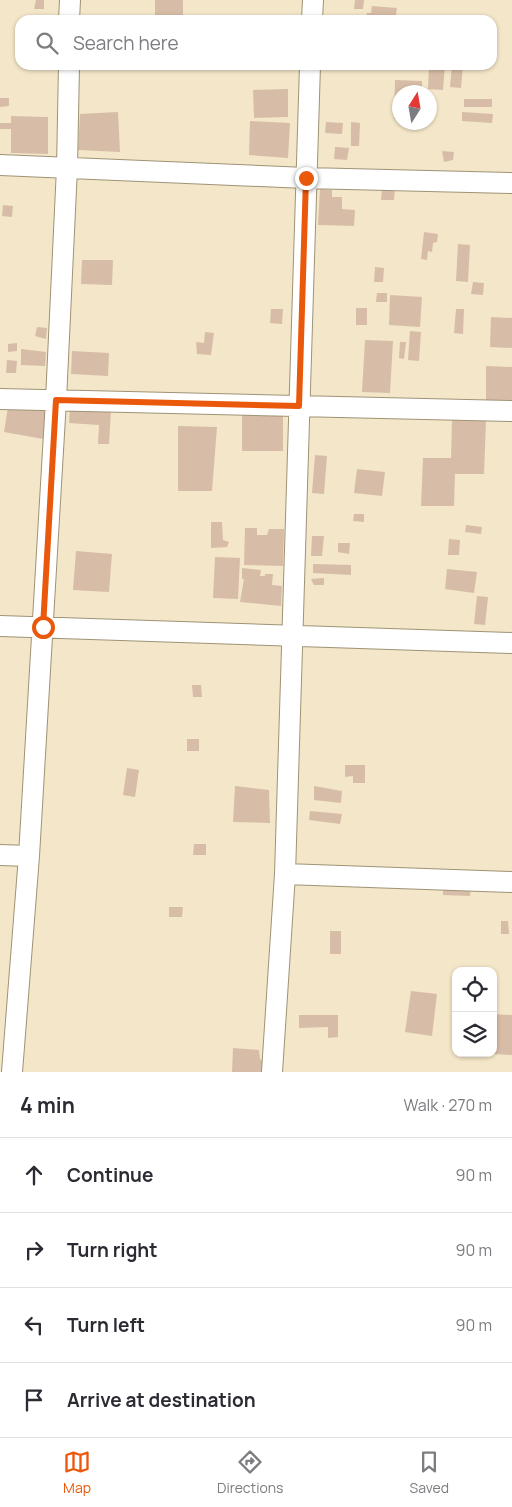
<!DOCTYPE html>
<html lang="en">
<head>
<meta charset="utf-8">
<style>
	body { margin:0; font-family:Manrope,sans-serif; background:#f2f2f3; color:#2b2b33 }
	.controls { position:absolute; right:15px; bottom:15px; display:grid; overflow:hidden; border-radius:10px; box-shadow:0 1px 4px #0004 }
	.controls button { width:45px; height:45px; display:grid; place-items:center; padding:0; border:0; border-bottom:1px solid #e1e1e2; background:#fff; color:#2b2b33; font:25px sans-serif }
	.compass { position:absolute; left:392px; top:85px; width:45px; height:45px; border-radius:50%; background:#fff; box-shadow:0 1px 4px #0004; rotate:11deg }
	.stop { position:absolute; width:15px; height:15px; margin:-11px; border:4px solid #ea580c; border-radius:50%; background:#fff }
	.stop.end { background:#ea580c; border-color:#fff; box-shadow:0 1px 5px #0008 }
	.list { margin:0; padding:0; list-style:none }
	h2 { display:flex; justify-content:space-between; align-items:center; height:65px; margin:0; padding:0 20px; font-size:21px }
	h2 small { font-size:16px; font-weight:400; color:#7c7c81 }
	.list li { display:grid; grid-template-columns:32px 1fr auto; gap:15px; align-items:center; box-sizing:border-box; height:75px; padding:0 20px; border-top:1px solid #e1e1e2 }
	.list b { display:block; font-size:19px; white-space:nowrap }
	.list em { font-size:16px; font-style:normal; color:#7c7c81 }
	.icon { flex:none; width:28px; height:28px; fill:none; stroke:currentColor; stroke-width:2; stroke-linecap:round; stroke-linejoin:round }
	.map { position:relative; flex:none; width:512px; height:1072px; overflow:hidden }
	.search { position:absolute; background:#fff; box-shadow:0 1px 4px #0004; left:15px; right:15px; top:15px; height:55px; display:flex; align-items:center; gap:12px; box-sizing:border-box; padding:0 18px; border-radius:15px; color:#7c7c81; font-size:19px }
	.sheet { height:365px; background:#fff }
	nav { display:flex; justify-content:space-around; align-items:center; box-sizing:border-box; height:70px; border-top:1px solid #e1e1e2; background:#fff; font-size:14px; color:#7c7c81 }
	nav a { display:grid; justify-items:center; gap:2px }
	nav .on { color:#ea580c }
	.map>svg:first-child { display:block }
	.building { fill:#d7bda7 }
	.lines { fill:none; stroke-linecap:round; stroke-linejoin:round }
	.minor-casing { stroke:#9f9376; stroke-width:22 }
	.minor { stroke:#fff; stroke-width:20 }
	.route { stroke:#ea580c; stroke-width:6 }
</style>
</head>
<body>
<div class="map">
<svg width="512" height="1072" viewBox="0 0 512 1072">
	<rect width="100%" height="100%" fill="#f4e6c8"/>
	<path class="building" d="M36 0H44V9H34Z
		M155 0H183V20H155Z
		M355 0H364L363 9H354Z
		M372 6 397 8 395 20H366L367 13H371Z
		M140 65H153L154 70H140Z
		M429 65H445L443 90 428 89Z
		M452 65H463L461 88 450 87Z
		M395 80 422 81V92H400V119H394Z
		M288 89V117L254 118 253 90Z
		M0 98H9V106L0 107Z
		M464 99H492V107H464Z
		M118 112 120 152 78 150 80 114Z
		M462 112 493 114 492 123 462 121Z
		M11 116 48 117V154L11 153V129H0V123H11Z
		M250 121 290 123 288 158 249 155Z
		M326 122 343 123 342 134 325 133Z
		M351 122 360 123 359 146H351Z
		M335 147 349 148 347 160 334 159Z
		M442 151 454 152 453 160 444 162Z
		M382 188H395L394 200H381Z
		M320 189 332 190V197H342V209L355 210 354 226 318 225Z
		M3 205 13 206 12 217 2 216Z
		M424 232 438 234 437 242 433 243 432 252 428 251 427 260 421 259Z
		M458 244 470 245 468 282 456 281Z
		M82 260H113L112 285 81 284Z
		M375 267 384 268 383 282H374Z
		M473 282 484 283 483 295 471 294Z
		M377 293H387V302H376Z
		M390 295 422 297 420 327 389 325Z
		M356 308H367V325H356Z
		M271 309H283L282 324 270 323Z
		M456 309H464L463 334 454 333Z
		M491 317 512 318V348L490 347Z
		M37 327 47 328 46 339 35 336Z
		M410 331 421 332 419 361 408 360Z
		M205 332 214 333 211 355 197 354 196 342 204 343Z
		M365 340 393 341 390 393 362 392Z
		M400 342H406L404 359 399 358Z
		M17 343V351L8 352V344Z
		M21 349 46 352 45 366 21 365Z
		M72 351 109 353 108 376 71 374Z
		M7 360 17 361 16 373H6Z
		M486 366 512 367V401H486Z
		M9 401 48 407 43 439 4 432Z
		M70 407 111 409 109 444H98L99 425 69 423Z
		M242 415H283V451H242Z
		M452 420 486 421 484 474H455L454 506H421L423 458H451Z
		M178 426 217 427 212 491H178Z
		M315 455 327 456 324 494 312 493Z
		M357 469 385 472 382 496 354 493Z
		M354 514H364V522L353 521Z
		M211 522H222L223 540 229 542 227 547 211 548Z
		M466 525 482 527 481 534 465 532Z
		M245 528H257V535H267L269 529H284L283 566 244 565Z
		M312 536H324L322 556H311Z
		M449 539 460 540 459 555H448Z
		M338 543H350L349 554 338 552Z
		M76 551 112 554 109 592 73 590Z
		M215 557 240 558 238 599 213 598Z
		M313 564 351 565V575L313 573Z
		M242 568 261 570 260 576H265V574H273L272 585 282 586 281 606 240 602 244 579H242Z
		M447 569 477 572 474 593 445 589Z
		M324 578V585H314L311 579Z
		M477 596 488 597 485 625 474 624Z
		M192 685H201L202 697H193Z
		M187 739H199V751H187Z
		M345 765H365V783H353V776L345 777Z
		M127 768 139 770 135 797 123 795Z
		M235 786 269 790 270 823 233 822Z
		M314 786 342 791 341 803 314 800Z
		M310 811 342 814 340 824 309 820Z
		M194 844H206V855H193Z
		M443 884 471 885 470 896 443 895Z
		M169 907H183L182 917H169Z
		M501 921H508L509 934H501Z
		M330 931H341V954H330Z
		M411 991 437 994 432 1036 405 1032Z
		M493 1014 512 1015V1055L493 1054Z
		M299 1015H338V1037L328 1038V1027L299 1028Z
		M233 1048 259 1050 260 1059 265 1062 264 1072H232Z"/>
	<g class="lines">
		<g class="minor-casing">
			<path id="minor" d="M69 20 70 0
				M312 20 313 0
				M0 165 306 178 512 183
				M0 399 512 411
				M0 626 512 643
				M0 855 29 856
				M285 874 512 882
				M12 1072 29 856 56 400 67 168 69 65
				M272 1072 285 874 310 65"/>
		</g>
		<use href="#minor" class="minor"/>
	</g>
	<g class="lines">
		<path class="route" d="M43 627 56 400 299 406 306 178"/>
	</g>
</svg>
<div class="controls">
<button><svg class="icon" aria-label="locate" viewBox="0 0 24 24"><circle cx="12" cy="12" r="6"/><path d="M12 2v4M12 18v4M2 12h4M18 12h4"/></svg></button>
<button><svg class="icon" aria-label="layers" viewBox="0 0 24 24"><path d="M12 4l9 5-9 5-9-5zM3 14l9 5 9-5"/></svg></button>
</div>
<svg class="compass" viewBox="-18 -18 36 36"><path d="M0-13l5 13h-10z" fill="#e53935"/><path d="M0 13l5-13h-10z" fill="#7c7c81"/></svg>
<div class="stop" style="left:43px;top:627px"></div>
<div class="stop end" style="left:306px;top:178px"></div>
<div class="search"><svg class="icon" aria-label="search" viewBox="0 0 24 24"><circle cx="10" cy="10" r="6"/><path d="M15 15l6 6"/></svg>Search here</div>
</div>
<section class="sheet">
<h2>4 min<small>Walk · 270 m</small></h2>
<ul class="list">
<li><svg class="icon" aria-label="ahead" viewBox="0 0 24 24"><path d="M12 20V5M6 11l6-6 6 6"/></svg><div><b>Continue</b></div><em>90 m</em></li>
<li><svg class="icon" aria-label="right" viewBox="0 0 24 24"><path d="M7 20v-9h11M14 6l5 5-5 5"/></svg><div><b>Turn right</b></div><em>90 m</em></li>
<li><svg class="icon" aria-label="left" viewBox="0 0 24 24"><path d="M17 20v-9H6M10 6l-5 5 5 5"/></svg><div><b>Turn left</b></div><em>90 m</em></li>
<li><svg class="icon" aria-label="arrive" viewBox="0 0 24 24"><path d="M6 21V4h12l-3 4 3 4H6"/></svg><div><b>Arrive at destination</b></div></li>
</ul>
</section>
<nav>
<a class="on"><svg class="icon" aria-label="map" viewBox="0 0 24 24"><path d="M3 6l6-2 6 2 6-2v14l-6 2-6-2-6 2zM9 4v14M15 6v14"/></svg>Map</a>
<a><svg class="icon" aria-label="directions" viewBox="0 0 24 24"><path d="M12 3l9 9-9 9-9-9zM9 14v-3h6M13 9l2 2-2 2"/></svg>Directions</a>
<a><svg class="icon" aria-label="saved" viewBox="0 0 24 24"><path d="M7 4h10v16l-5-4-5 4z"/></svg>Saved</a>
</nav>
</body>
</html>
